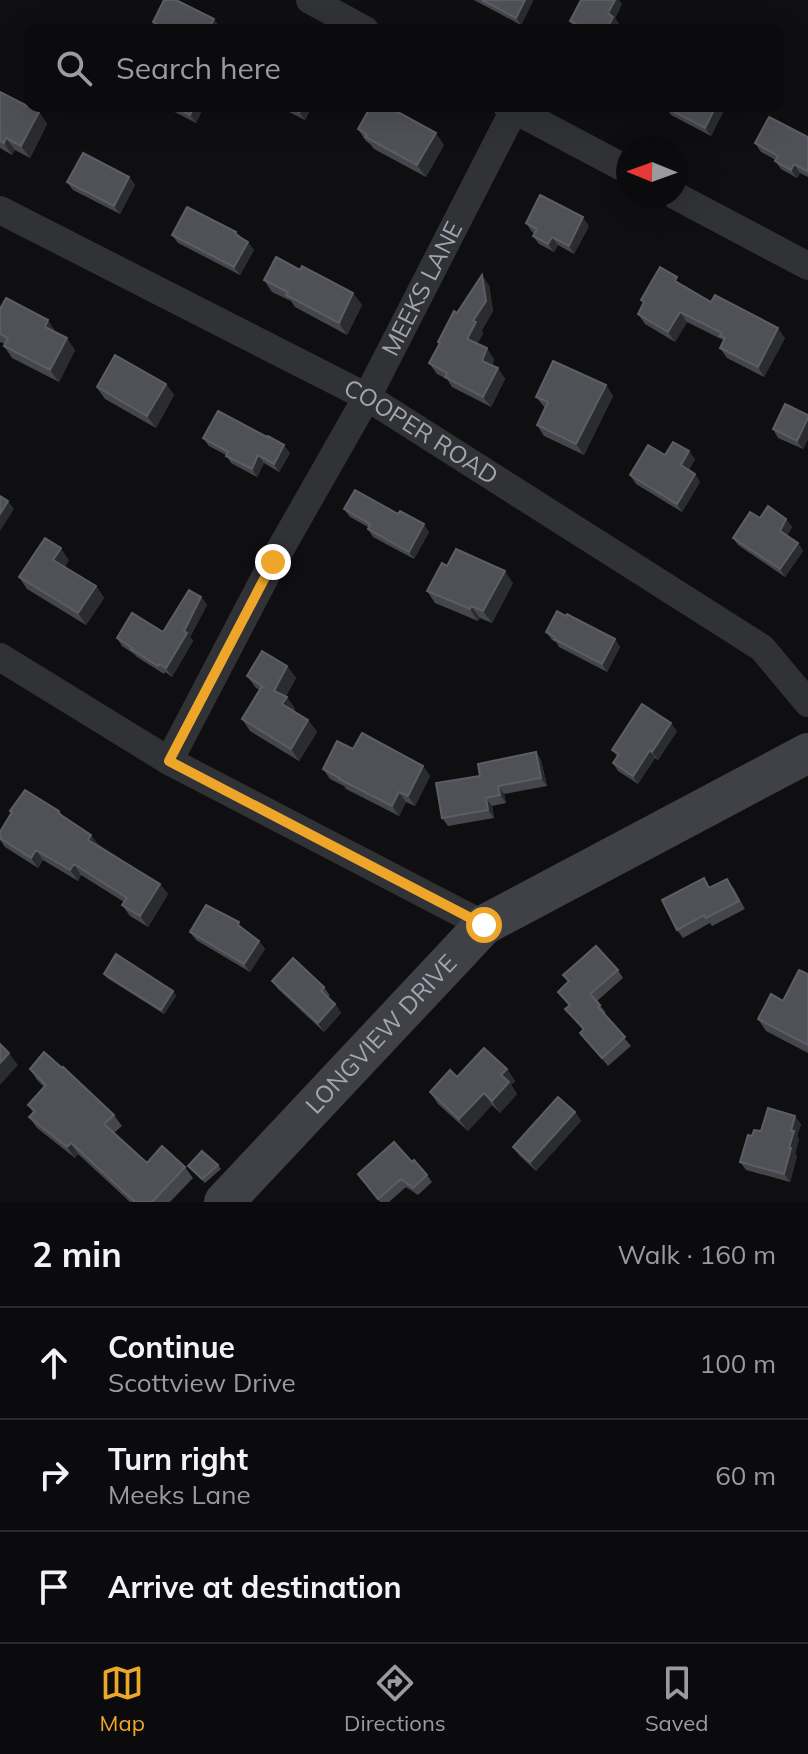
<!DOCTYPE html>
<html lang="en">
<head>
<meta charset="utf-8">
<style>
	body { margin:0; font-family:Mulish,sans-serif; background:#141416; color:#f1f3f6 }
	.compass { position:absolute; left:616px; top:136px; width:72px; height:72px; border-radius:50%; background:#0b0b0d; box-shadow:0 8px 32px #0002; rotate:271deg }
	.stop { position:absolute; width:24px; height:24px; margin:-18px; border:6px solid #eea62a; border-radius:50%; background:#fff }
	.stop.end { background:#eea62a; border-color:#fff; box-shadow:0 2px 8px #0008 }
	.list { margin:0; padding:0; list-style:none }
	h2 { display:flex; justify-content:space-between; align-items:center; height:104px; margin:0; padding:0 32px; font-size:34px }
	h2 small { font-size:26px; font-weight:400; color:#9a9b9d }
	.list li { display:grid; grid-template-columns:52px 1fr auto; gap:24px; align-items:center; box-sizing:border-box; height:112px; padding:0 32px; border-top:2px solid #2b2b2e }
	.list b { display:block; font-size:30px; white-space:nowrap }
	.list p { margin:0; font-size:26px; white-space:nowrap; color:#9a9b9d }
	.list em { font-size:26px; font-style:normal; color:#9a9b9d }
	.icon { flex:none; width:44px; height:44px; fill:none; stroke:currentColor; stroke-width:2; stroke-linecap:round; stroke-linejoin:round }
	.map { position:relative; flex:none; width:808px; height:1202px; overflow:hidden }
	.search { position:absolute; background:#0b0b0d; box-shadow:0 8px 32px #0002; left:24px; right:24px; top:24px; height:88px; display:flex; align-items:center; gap:20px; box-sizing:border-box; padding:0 28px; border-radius:16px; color:#9a9b9d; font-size:30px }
	.sheet { height:440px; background:#0b0b0d }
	nav { display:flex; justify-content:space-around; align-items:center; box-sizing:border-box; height:112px; border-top:2px solid #2b2b2e; background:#0b0b0d; font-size:22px; color:#9a9b9d }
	nav a { display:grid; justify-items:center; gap:4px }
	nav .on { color:#eea62a }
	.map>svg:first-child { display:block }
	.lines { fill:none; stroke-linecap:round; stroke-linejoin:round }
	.street { stroke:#313236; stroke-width:28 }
	.secondary { stroke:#3f4146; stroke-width:40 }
	.wall { fill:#45464c }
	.shaded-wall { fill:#2b2c30 }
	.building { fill:#4f5157; stroke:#5c5e65; stroke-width:2 }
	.route { stroke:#eea62a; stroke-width:10 }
	.labels { text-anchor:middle; stroke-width:7; stroke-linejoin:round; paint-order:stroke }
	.street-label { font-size:24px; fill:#a1a6b2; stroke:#0a0b0c }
</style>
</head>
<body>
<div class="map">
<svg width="808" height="1202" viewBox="0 0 808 1202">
	<rect width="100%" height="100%" fill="#0f0f11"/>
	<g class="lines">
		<g class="street">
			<path d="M310 0 365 30"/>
			<path d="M507 106 628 170"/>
			<path d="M676 196 808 266"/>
			<path id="s1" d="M0 210 367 397 762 648 808 703"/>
			<path d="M0 657 169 761 484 925"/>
			<path id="s2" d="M169 761 273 562 367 397 514 110"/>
		</g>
		<path class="secondary" id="s3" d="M224 1202 484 925 808 753"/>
	</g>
	<path class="wall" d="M474 0H532L533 1 521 25Z
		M622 4 615 18 619 24 616 30H577L570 21Z
		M153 22 220 27 218 30H158Z
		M0 92 39 112 47 124 30 158 15 150 12 155 0 148Z
		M163 106H204L196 123Z
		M285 106H312L305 120 289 112Z
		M665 107 722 110 723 112 711 136 671 115Z
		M358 129 444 145 426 177 374 149 370 144 366 141Z
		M808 137V177L800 173 797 178 781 169 775 161 776 160 761 152 755 143Z
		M129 177 135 185 120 214 73 190 67 182Z
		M526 223 589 226 574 254 558 245 554 252 539 244 533 236 534 233 532 232Z
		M236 232 254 250 240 275 178 243 172 235Z
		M300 270 353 293 362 305 347 335 295 307 291 301 272 292 264 280Z
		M489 285 493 311 482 330 483 333 477 344 494 359 492 366 498 368 505 379 491 407 452 387 447 379 437 374 429 363 439 344 438 342 457 313Z
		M683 285 711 302 785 338 764 377 727 358 720 348 723 340 687 322 675 342 645 324 638 314 643 303 641 300Z
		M0 309 56 333 75 350 59 382 12 358 4 346 5 344 0 342Z
		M166 384 174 395 156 428 105 399 97 388Z
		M606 385 613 396 584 455 544 436 537 425 545 408 536 397Z
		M808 418V439L803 449 778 438 773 429Z
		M203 438 290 453 279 472 264 463 257 477 231 463 226 455 209 446Z
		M665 455 695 459 689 470 695 474 700 482 682 512 636 484 630 475Z
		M344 509 398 514 429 532 414 559 373 537 368 529V527L350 517Z
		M760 518 786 519 792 527 787 536 798 543 803 551 785 577 738 545 733 538Z
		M69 560 65 567 96 586 104 598 86 625 27 589 19 577Z
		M447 566 513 583 492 623 480 618 478 621 435 603 427 591Z
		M201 597 207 605 190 637 193 641 172 677 165 672 164 674 137 657 134 654 122 646 117 638 163 632Z
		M546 632 615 639 620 647 607 672 559 647 556 642 552 640Z
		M287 666 296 678 286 696 295 709 294 711 308 720 317 732 299 761 250 731 242 719 260 690 256 688 247 676Z
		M677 731 658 760 655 758 638 784 618 771 613 763 617 756 612 750Z
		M353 749 423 766 430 776 415 806 406 802 399 816 346 789 344 786 330 779 323 769Z
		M536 752 541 760 547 786 504 794 506 803 492 806 494 818 448 826 442 818 480 776Z
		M10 811H59L63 816 99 845 160 884 168 894 148 927 130 916 122 905 124 902 81 875 78 881 43 860 38 868 5 847 0 840V832L12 814Z
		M733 887 745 909 712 926 710 923 683 938 677 930 710 888Z
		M190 932 259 941 265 949 250 972 196 940Z
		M618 970 623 978 597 1001 606 1013 604 1014 631 1046 608 1066 580 1033 583 1030 565 1009 569 1006 558 992 568 982 563 975Z
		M104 974 173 991 176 996 164 1014 107 978Z
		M808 974V1053L766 1031 758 1019 783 1001Z
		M272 981 324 987 330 996 328 997 335 1004 341 1013 324 1032 278 989Z
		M30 1069 114 1115 122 1126 114 1133 147 1163 185 1167 193 1178 170 1202H130L78 1154 75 1158 37 1128 29 1117 33 1112 28 1105 44 1087 37 1080Z
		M507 1069 515 1081 511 1085 517 1094 500 1113 492 1105 468 1131 438 1104 430 1092 457 1077Z
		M575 1112 581 1121 536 1171 519 1155 513 1147Z
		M801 1124 797 1136 799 1139 795 1154 797 1156 790 1182 746 1170 740 1162 752 1136 761 1131Z
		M412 1162 427 1175 432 1182 418 1195 406 1187 389 1202H380L358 1174Z
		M218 1165 221 1169 205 1183 188 1166Z"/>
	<path class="shaded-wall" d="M525 0H532L533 1 521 25 516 18Z
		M615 0H619L622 4 615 18 619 24 616 30H606L608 13Z
		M214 19 220 27 218 30H208Z
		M194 106H204L196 123 190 115Z
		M302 106H312L305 120 299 112Z
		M716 106H724L722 110 723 112 711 136 705 128Z
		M39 112 47 124 30 158 21 146Z
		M436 133 444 145 426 177 417 165Z
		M6 138 15 150 12 155 4 143Z
		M794 164 800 173 797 178 791 170Z
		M129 177 135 185 120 214 114 206Z
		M583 217 589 226 574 254 569 246Z
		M552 237 558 245 554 252 548 244Z
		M248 242 254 250 240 275 234 267Z
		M482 275 489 285 493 311 482 330 483 333 475 349 467 339 473 321Z
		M353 293 362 305 347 335 339 323Z
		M680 312 687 322 675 342 668 332Z
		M48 320 56 332 45 327Z
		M778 328 785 338 764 377 758 367Z
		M67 338 75 350 59 382 50 370Z
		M487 348 494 359 489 371 482 361Z
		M498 368 505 379 491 407 483 397Z
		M166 384 174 395 156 428 147 416Z
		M606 385 613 396 584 455 576 444Z
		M808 418V439L803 449 797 441Z
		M284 445 290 453 279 472 274 464Z
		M689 451 695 459 687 473 681 465Z
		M258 455 264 463 257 477 252 469Z
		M695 474 700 482 682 512 677 504Z
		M8 501 14 509 0 531V514Z
		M786 519 792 527 785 539 780 531Z
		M424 524 429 532 414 559 409 552Z
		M798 543 803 551 785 577 780 569Z
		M61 548 69 560 62 572 53 560Z
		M505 571 513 583 492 623 483 611Z
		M96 586 104 598 86 625 78 613Z
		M201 597 207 605 190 637 193 641 172 677 166 668Z
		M471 606 480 618 478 621 470 609Z
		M615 639 620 647 607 672 602 664Z
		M287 666 296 678 282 703 274 691Z
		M287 697 295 709 291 716 282 704Z
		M308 720 317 732 299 761 291 749Z
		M671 723 677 731 658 760 652 752Z
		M650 750 655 758 638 784 633 776Z
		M536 752 541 760 547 786 541 778Z
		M423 766 430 776 415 806 408 796Z
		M498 786 504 794 506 803 500 795Z
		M399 792 406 802 399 816 392 806Z
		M486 798 492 806 494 818 488 810Z
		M91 835 99 845 88 840Z
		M36 850 43 860 38 868 31 858Z
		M74 864 81 875 78 881 70 870Z
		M160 884 168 894 148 927 140 916Z
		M259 941 265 949 250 972 244 964Z
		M173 991 176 996 164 1014 161 1010Z
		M335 1004 341 1013 324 1032 318 1023Z
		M9 1053 18 1065 0 1085V1063Z
		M507 1069 515 1081 511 1085 517 1094 500 1113 492 1101 501 1075Z
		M484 1093 492 1105 468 1131 459 1119Z
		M575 1112 581 1121 536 1171 530 1162Z
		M795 1116 801 1124 797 1136 799 1139 795 1154 797 1156 790 1182 784 1174 791 1131Z
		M71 1143 78 1154 75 1158 67 1147Z"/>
	<path class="building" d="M164 0H176L214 19 208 30H167L153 22Z
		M482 0H525L516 18Z
		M581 0H615L608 13 613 17 606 30H587L570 21Z
		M0 92 39 112 21 146 6 138 4 143 0 141Z
		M173 106H194L190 115Z
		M288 106H302L299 112Z
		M371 106H387L436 133 417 165 365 137 367 135 358 129Z
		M666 106H716L705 128 665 107Z
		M769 117 808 137V168L807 171 794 164 791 170 775 161 778 156 755 143Z
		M83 153 129 177 114 206 67 182Z
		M540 195 583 217 569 246 552 237 548 244 533 236 537 229 526 223Z
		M187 207 236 232 235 234 248 242 234 267 172 235Z
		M276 257 300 270 302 266 353 293 339 323 286 295 288 292 264 280Z
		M660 267 677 277 675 281 711 302 715 295 778 328 758 367 720 348 725 338 720 336 722 333 680 312 668 332 638 314 644 302 641 300Z
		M482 275 486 301 473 321 476 322 467 339 487 348 482 361 498 368 483 397 445 377 447 373 429 363 440 343 438 342 454 311 457 313Z
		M6 298 48 320 45 327 67 338 50 370 4 346 8 338 0 334V309Z
		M115 355 166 384 147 416 97 387Z
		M553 361 606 385 576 444 537 425 548 402 536 397Z
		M785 404 808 415V418L797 441 773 429Z
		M218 411 267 437 268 436 284 445 274 464 258 455 252 469 226 456 228 452 203 438Z
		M673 442 689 451 681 465 695 474 677 504 630 475 648 445 665 455Z
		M355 490 398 514 400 511 424 524 409 552 368 529 370 524 344 509Z
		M0 496 8 501 0 514Z
		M768 506 786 519 780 531 798 543 780 569 733 538 750 512 760 518Z
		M45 538 61 548 53 560 96 586 78 613 19 577Z
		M456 549 505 571 483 611 471 606 470 609 427 591 442 563 447 566Z
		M189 590 201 597 184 631 187 633 166 668 160 664 158 666 131 649 132 648 117 638 132 613 163 632Z
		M557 611 566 616 567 614 615 639 602 664 554 639 555 637 546 632Z
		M262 651 287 666 274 691 287 697 282 704 308 720 291 749 242 719 262 686 265 688 247 676Z
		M642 704 671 723 652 752 650 750 633 776 613 763 619 754 612 750Z
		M362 733 423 766 408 796 399 792 392 806 339 779 340 778 323 769 337 741 353 749Z
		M536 752 541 778 498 786 500 795 486 798 488 810 442 818 436 783 480 776 478 764Z
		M25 790 59 811 58 813 91 835 88 840 160 884 140 916 122 905 127 898 74 864 70 870 36 850 31 858 0 838V832L12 812 10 811Z
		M704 878 709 888 727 879 739 901 706 918 704 915 677 930 662 900Z
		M206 905 239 922 238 925 259 941 244 964 190 932Z
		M596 946 618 970 590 994 600 1005 598 1007 625 1037 602 1058 580 1033 584 1029 565 1009 570 1005 558 992 569 981 563 975Z
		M116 954 173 991 161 1010 104 974Z
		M293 958 324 987 321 991 335 1004 318 1023 272 981Z
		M799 970 808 974V1045L758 1019 771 994 783 1001Z
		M0 1044 9 1053 0 1063Z
		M484 1048 507 1069 501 1075 509 1082 492 1101 484 1093 459 1119 430 1092 450 1070 457 1077Z
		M44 1052 62 1068 63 1067 114 1115 104 1124 147 1163 162 1146 185 1167 152 1202H135L71 1143 67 1147 29 1117 35 1111 28 1105 46 1085 30 1069Z
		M558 1097 575 1112 530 1162 513 1147Z
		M768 1108 795 1116 791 1131H794L789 1148H791L784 1174 740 1162 748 1135 752 1136 754 1130 761 1131Z
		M394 1142 412 1162 414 1160 427 1175 413 1188 401 1179 378 1199 358 1174Z
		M202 1151 218 1165 202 1179 188 1166Z"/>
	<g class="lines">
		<path class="route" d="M273 562 169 761 484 925"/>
	</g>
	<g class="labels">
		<g class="street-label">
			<text dy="8" stroke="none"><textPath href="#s2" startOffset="536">MEEKS LANE</textPath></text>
			<text dy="8" stroke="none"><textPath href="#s1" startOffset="476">COOPER ROAD</textPath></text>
			<text dy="8" stroke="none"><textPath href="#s3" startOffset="230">LONGVIEW DRIVE</textPath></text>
		</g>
	</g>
</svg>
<svg class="compass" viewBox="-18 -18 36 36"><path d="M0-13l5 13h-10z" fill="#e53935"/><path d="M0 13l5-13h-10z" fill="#9a9b9d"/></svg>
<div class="stop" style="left:484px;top:925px"></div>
<div class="stop end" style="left:273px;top:562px"></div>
<div class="search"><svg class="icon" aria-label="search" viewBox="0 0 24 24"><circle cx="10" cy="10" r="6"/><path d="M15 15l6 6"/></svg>Search here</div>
</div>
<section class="sheet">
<h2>2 min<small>Walk · 160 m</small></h2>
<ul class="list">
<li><svg class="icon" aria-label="ahead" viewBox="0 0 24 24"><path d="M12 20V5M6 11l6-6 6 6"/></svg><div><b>Continue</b><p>Scottview Drive</p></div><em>100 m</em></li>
<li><svg class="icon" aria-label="right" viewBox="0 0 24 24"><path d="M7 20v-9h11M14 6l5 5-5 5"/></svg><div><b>Turn right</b><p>Meeks Lane</p></div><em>60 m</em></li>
<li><svg class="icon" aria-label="arrive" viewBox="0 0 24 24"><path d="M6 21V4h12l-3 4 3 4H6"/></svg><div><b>Arrive at destination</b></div></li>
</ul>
</section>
<nav>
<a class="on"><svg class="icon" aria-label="map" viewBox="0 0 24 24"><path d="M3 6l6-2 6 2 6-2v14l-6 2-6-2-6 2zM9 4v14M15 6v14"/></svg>Map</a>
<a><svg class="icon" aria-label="directions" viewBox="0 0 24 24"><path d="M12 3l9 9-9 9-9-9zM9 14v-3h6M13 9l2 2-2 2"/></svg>Directions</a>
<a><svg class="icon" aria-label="saved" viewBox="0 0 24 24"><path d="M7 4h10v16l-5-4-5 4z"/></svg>Saved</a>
</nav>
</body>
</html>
